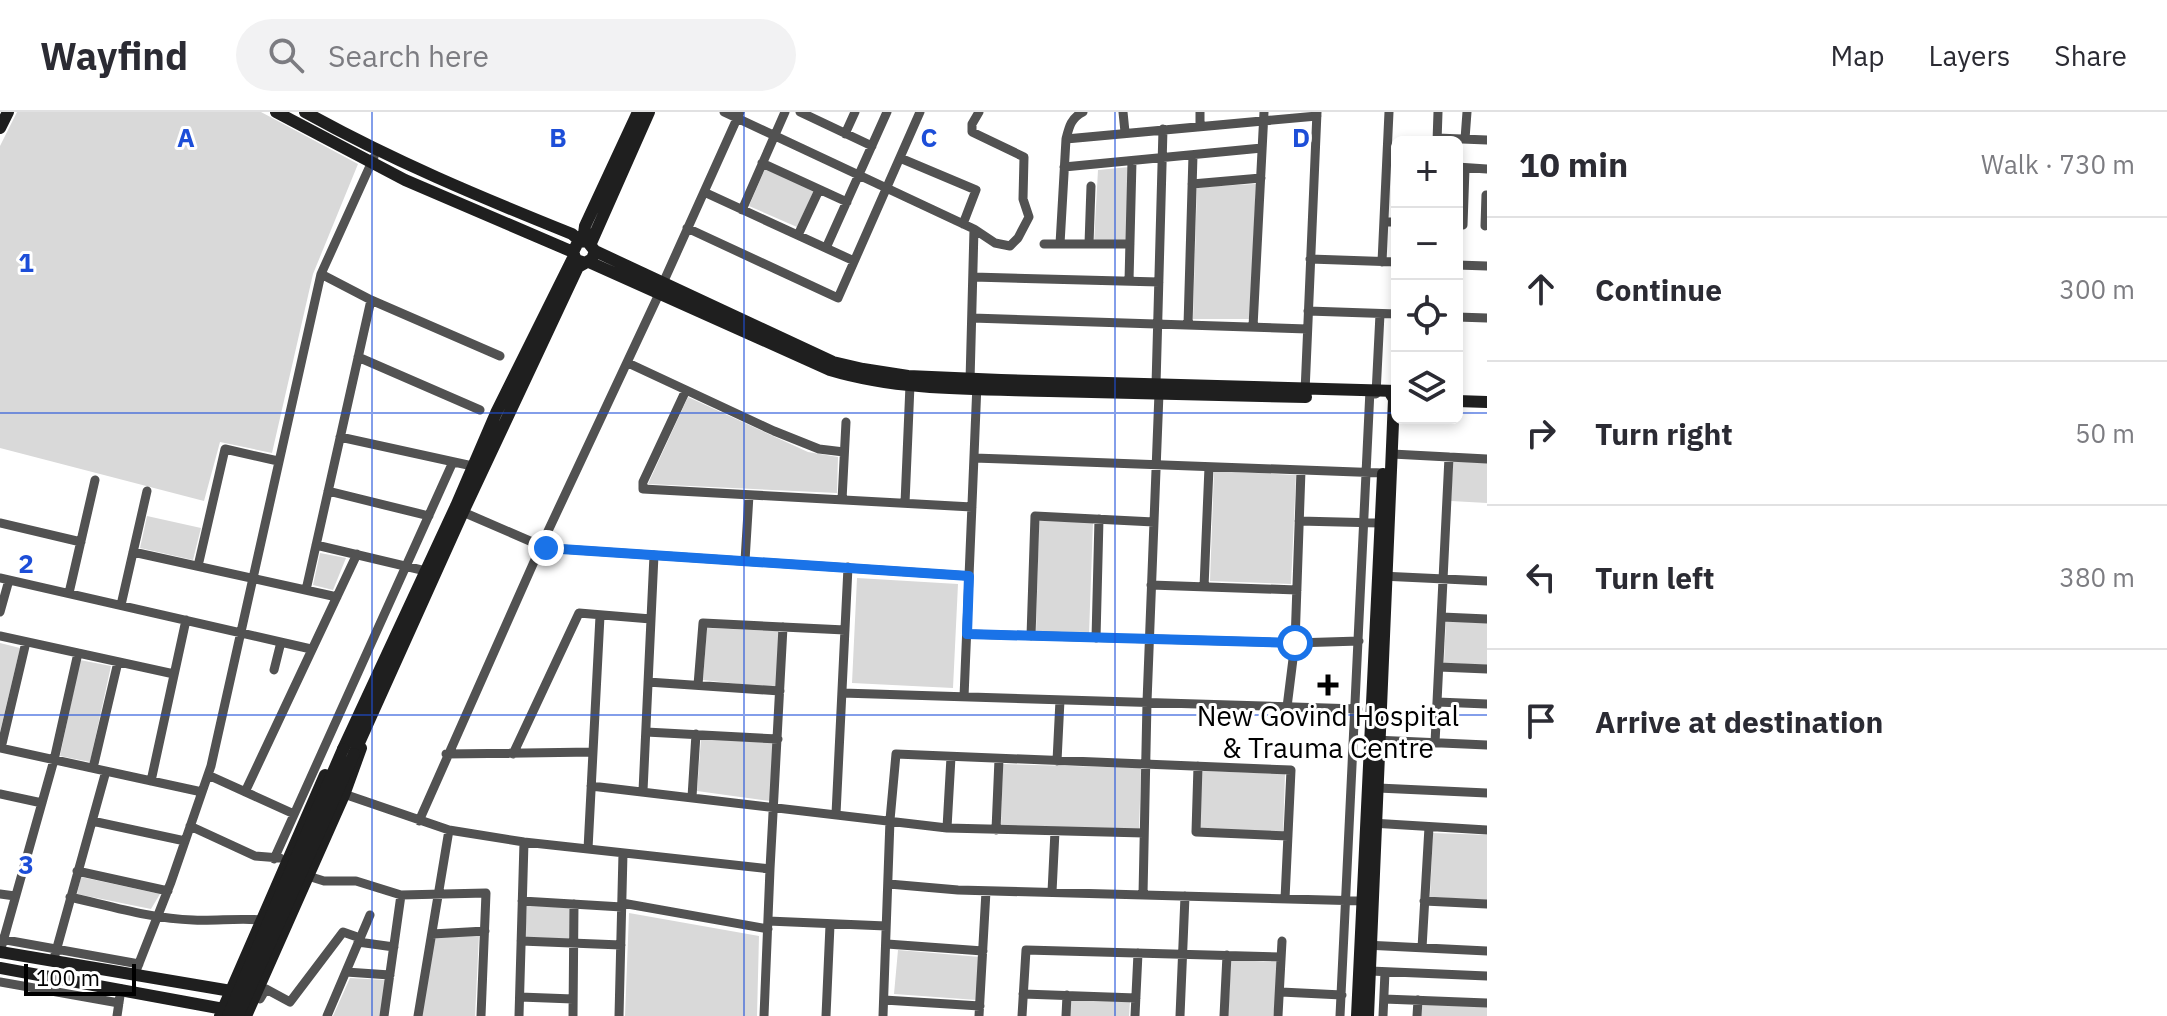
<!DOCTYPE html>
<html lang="en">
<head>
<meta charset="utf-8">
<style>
	body { margin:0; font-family:"IBM Plex Sans",sans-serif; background:#f2f2f3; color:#2b2b33 }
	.controls { position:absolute; right:24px; top:24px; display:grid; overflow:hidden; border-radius:12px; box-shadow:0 4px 12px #0003 }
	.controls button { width:72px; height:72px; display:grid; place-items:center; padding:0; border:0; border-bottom:2px solid #e1e1e2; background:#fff; color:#2b2b33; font:40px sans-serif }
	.scale { position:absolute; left:24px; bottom:20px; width:112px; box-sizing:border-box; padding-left:8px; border:4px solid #000; border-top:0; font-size:22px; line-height:28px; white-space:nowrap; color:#000; -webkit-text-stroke:6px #fff; paint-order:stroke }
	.stop { position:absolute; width:24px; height:24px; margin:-18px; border:6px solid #1a73e8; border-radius:50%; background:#fff }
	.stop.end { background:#1a73e8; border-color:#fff; box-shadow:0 2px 8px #0008 }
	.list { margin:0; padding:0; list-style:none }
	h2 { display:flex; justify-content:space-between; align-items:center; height:104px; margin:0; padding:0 32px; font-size:34px }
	h2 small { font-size:26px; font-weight:400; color:#7c7c81 }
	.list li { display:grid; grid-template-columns:52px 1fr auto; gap:24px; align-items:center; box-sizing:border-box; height:144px; padding:0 32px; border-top:2px solid #e1e1e2 }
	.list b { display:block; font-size:30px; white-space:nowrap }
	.list em { font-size:26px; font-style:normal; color:#7c7c81 }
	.icon { flex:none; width:44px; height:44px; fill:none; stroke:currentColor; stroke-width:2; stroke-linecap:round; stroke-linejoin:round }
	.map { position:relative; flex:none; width:1487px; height:904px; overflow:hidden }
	header { display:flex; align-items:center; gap:48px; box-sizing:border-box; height:112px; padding:0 40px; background:#fff; border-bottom:2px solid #e1e1e2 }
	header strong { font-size:38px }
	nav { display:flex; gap:44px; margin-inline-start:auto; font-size:28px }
	.search { width:560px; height:72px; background:#f2f2f3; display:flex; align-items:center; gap:20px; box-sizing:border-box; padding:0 28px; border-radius:44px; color:#7c7c81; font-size:30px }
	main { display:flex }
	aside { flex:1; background:#fff }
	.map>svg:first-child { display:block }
	.green { fill:#d9d9d9 }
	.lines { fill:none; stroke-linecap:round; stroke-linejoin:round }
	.street { stroke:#525252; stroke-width:9 }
	.secondary { stroke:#1f1f1f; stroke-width:12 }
	.secondary-bridge { stroke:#1f1f1f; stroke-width:12 }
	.route { stroke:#1a73e8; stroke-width:10 }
	.grid { fill:none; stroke:#1d4ed8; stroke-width:2; stroke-opacity:0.55 }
	.poi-dot { fill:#000; stroke:#fff; stroke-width:3 }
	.labels { text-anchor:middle; stroke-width:6; stroke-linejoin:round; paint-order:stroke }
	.poi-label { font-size:28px; fill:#000; stroke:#fff }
	.grid-label { font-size:26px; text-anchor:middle; font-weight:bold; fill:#1d4ed8; stroke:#fff; stroke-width:6; stroke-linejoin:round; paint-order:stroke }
</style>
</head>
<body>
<header>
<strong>Wayfind</strong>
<div class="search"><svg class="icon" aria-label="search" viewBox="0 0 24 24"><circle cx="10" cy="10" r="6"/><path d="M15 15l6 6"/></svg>Search here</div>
<nav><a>Map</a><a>Layers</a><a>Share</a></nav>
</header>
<main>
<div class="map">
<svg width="1487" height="904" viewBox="0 0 1487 904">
	<rect width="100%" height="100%" fill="#fff"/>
	<path class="green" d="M17 0H261L358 52 313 162 272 341 220 330 204 389 0 336V34Z
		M1129 55 1127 130 1094 131 1098 58Z
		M765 57 814 78 797 115 749 94Z
		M1256 72 1250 207H1193L1197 75Z
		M688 285 808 340 838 345 837 381 648 372Z
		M1453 349 1487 351V391L1451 389Z
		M1214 359 1296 363 1291 472 1210 469Z
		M147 404 201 416 193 448 140 436Z
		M1039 409 1093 410 1089 522 1036 521Z
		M320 441 346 446 333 478 313 473Z
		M857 466 958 472 953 576 852 571Z
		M1446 509 1487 511V553L1444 551Z
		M707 516 779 519 776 576 703 568Z
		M0 531 20 536 0 620Z
		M80 548 111 554 90 650 60 644Z
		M701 627 773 630 770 689 697 679Z
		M1003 652 1141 656 1139 718 1001 713Z
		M1201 659 1285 662 1283 721 1199 718Z
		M1433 721 1487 723V788L1430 785Z
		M81 765 160 782 151 797 77 782Z
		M527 792 577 794 575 831 525 828Z
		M629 801 759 824 757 904H625Z
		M479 823 475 904H421L435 825Z
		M898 838 980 845 977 888 894 882Z
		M1231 848 1281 850 1273 904H1228Z
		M350 866 386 868 380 904H333Z
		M1070 886 1130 889 1129 904H1069Z
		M1421 891 1487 894V904H1420Z"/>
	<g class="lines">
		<path class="street" d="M724 0 974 117 970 269
			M800 0 872 34
			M1123 0 1125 20
			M1200 14V0
			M845 22 855 0
			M1437 26 1487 28
			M1066 27 1317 4
			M1465 27 1467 0
			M1437 30 1438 0
			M900 46 976 78 963 112
			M762 51 847 90
			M1064 55 1262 36
			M1457 55 1487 57
			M1192 72 1261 66
			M704 80 854 149
			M742 98 785 0
			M1384 110H1397
			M1463 113 1465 56
			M1485 114 1486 83
			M687 116 838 186 920 0
			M974 117 995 131 1010 134 1018 126 1029 105 1023 87 1024 45 972 20V12L979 0
			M798 123 819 78
			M1044 132H1130
			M1060 132 1066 27C1069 15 1071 6 1083 0
			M1089 132 1091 74
			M826 136 887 0
			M1310 147 1397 150
			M1382 150 1389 0
			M1457 153 1487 154
			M321 162 371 188 500 244
			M973 165 1159 170
			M1129 169 1132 49
			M663 171 740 0
			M1308 199 1397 202
			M1457 205 1487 206
			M972 206 1307 217
			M1188 213 1193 43
			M1253 215 1264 0
			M358 245 480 298
			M628 251 774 319 819 337 844 340
			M686 278 643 370V377L972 395
			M1305 280 1317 0
			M1376 282 1380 202
			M340 325 477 355
			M1392 342 1487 347
			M974 346 1383 361
			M328 379 429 404
			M842 388 846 310
			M905 391 910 273
			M463 400 546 436 969 464
			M1299 409 1380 411
			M0 411 81 430
			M316 433 430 460
			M133 440 337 485
			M745 449 749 383
			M198 454 225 337 278 349
			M1381 464 1487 469
			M0 466 311 537
			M1151 473 1297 478
			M1204 475 1209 355
			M306 478 371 188
			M69 481 95 368
			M121 493 147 379
			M0 500 9 468
			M1442 505 1487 507
			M967 522 1295 531 1359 529
			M0 524 174 562
			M1031 524 1035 404 1154 410
			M1096 526 1099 407
			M1439 555 1487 557
			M274 558 281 530
			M648 570 780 579
			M698 573 703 511 845 518
			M842 581 1358 597
			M964 585 977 272
			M1437 590 1487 592
			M1287 595 1295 531 1301 358
			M646 620 778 627
			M1374 628 1487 633
			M1435 631 1449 345
			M0 636 202 680
			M1 636 26 530
			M446 642 593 640
			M513 642 579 501 651 507
			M1057 649 1060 588
			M1198 654 1196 720 1288 724
			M93 656 118 550
			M208 663 294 702
			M151 669 186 508
			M591 674 947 716 1144 721
			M1378 676 1487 681
			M643 679 654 443
			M245 680 357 442
			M341 681 449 718 524 730 770 757 783 515
			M0 682 42 691
			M692 685 696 622
			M836 702 848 455
			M92 709 185 729
			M419 709 541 434 659 182
			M1371 711 1487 718
			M190 714 255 744 280 746
			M947 716 951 645
			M996 718 999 647
			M588 737 600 504
			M274 747 452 352
			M77 759 168 779
			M308 764 324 769H356L401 783
			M889 772 958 778 1364 789
			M1052 780 1055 719
			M0 782 15 784
			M1143 783 1147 590 1159 281 1156 273 1163 17
			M70 785C110 794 152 807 193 808 216 809 238 806 262 808
			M522 789 622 795
			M1424 789 1487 792
			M622 791 768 817
			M768 809 886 814
			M432 822 485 819
			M0 827 139 852
			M521 829 621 833
			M358 830 394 835
			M887 832 983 839
			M1365 833 1487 839
			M1422 836 1429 715
			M0 840 54 648 78 541
			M53 850 106 659
			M1370 859 1487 864
			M346 860 390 863
			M134 864 171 770 211 654 321 162 374 45
			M0 870 119 891
			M1281 880 1342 883
			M1023 882 1136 886
			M520 885 573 887
			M260 887 266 877 290 890 343 820 360 826
			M1384 887 1487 891
			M884 888 980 894
			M117 904 121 877
			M327 904 370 803
			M384 904 401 783 486 781 481 904
			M418 904 449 718
			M519 904 524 730
			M573 904 574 792
			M619 904 623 741
			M764 904 770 757
			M826 904 830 813
			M883 904 890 708 896 642 1291 658 1285 787
			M979 904 986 779
			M1022 904 1026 838 1281 845
			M1066 904 1067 883
			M1135 904 1138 841
			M1180 904 1185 784
			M1224 904 1227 843
			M1278 904 1282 829
			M1340 904 1370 278
			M1383 904 1385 860
			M1417 904 1418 888"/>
		<path class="secondary" d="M276 0 405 68 573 140
			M305 0C391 48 480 85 572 122L580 129
			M0 16 8 0
			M583 129 585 114 638 0
			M591 131 649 0
			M595 139 592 147 585 151 576 148 573 140 578 130 587 129 595 139 833 250 863 257 908 264 1001 268 1397 279
			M589 150 830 258C900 279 976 277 1049 279 1134 281 1220 283 1306 285
			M1457 289 1487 290
			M343 637 456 394 496 301 574 144
			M354 642 463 400 578 155 585 151
			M0 840 237 880
			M0 856 229 898
			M220 904 325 663
			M246 904 344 683 361 636
			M1357 904 1383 362
			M1368 904 1394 287 1389 279"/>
		<path class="secondary-bridge" d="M238 903 354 642
			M228 904 343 637"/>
	</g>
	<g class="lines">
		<path class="route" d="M546 436 969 464 967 522 1295 531"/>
	</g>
	<path class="grid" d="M372 0V904M744 0V904M1115 0V904M0 301H1397M1457 301H1487M0 603H1487"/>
	<path class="poi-dot" d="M1324 561h8v8h8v8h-8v8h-8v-8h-8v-8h8z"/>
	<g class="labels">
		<g class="poi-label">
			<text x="1328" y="614">New Govind Hospital<tspan x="1328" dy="32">&amp; Trauma Centre</tspan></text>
		</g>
	</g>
	<g class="grid-label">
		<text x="186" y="35">A</text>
		<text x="558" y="35">B</text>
		<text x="929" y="35">C</text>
		<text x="1301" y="35">D</text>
		<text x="26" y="160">1</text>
		<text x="26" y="461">2</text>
		<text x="26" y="762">3</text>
	</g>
</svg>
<div class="controls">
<button>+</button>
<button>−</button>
<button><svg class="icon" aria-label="locate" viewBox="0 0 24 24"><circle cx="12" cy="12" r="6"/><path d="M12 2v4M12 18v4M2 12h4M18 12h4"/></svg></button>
<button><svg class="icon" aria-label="layers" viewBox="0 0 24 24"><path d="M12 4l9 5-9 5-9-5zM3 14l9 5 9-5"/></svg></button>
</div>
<div class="scale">100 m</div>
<div class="stop" style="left:1295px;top:531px"></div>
<div class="stop end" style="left:546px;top:436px"></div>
</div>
<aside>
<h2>10 min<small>Walk · 730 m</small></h2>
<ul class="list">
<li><svg class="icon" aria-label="ahead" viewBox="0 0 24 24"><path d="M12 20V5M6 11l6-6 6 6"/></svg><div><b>Continue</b></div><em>300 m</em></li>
<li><svg class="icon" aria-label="right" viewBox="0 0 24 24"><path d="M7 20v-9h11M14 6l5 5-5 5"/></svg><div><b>Turn right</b></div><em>50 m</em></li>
<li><svg class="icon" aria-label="left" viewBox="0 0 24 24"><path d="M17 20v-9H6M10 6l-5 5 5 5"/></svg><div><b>Turn left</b></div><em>380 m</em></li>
<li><svg class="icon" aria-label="arrive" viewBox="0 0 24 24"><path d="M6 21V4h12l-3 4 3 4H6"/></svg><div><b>Arrive at destination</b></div></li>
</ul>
</aside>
</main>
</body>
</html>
